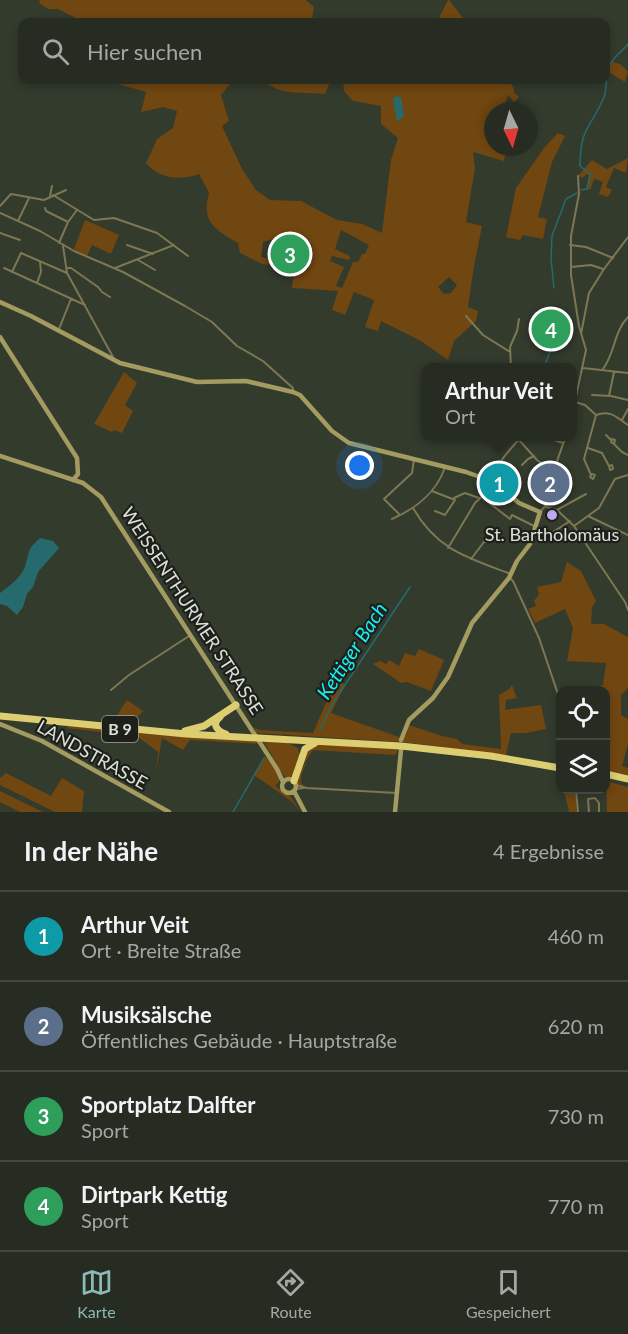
<!DOCTYPE html>
<html lang="de">
<head>
<meta charset="utf-8">
<style>
	body { margin:0; font-family:Lato,sans-serif; background:#32382f; color:#f1f3f6 }
	.controls { position:absolute; right:18px; bottom:18px; display:grid; overflow:hidden; border-radius:12px; box-shadow:0 3px 9px #0003 }
	.controls button { width:54px; height:54px; display:grid; place-items:center; padding:0; border:0; border-bottom:2px solid #424840; background:#262c22; color:#f1f3f6; font:30px sans-serif }
	.compass { position:absolute; left:484px; top:102px; width:54px; height:54px; border-radius:50%; background:#262c22; box-shadow:0 3px 9px #0003; rotate:175deg }
	.you { position:absolute; left:360px; top:466px; width:21px; height:21px; margin:-15px; border:4px solid #fff; border-radius:50%; background:#1a73e8; box-shadow:0 0 0 9px #1a73e833 }
	.badge { display:grid; place-items:center; width:39px; height:39px; border-radius:50%; background:#8bbbb9; color:#fff; font-size:20px; font-weight:700 }
	.pin { position:absolute; translate:-50% -50%; border:3px solid #fff; box-shadow:0 2px 6px #0006 }
	.popup { position:absolute; left:421px; top:363px; width:156px; height:78px; box-sizing:border-box; display:grid; place-content:center; border-radius:12px; background:#262c22; filter:drop-shadow(0 2px 4px #0005); font-size:20px; white-space:nowrap; color:#a4a7a5 }
	.popup b { font-size:22px; color:#f1f3f6 }
	.popup::after { content:''; position:absolute; left:50%; top:100%; margin-left:-12px; border:12px solid transparent; border-top-color:#262c22 }
	.list { margin:0; padding:0; list-style:none }
	h2 { display:flex; justify-content:space-between; align-items:center; height:78px; margin:0; padding:0 24px; font-size:26px }
	h2 small { font-size:20px; font-weight:400; color:#a4a7a5 }
	.list li { display:grid; grid-template-columns:39px 1fr auto; gap:18px; align-items:center; box-sizing:border-box; height:90px; padding:0 24px; border-top:2px solid #424840 }
	.list b { display:block; font-size:22px; white-space:nowrap }
	.list p { margin:0; font-size:20px; white-space:nowrap; color:#a4a7a5 }
	.list em { font-size:20px; font-style:normal; color:#a4a7a5 }
	.icon { flex:none; width:33px; height:33px; fill:none; stroke:currentColor; stroke-width:2; stroke-linecap:round; stroke-linejoin:round }
	.map { position:relative; flex:none; width:628px; height:812px; overflow:hidden }
	.search { position:absolute; background:#262c22; box-shadow:0 3px 9px #0003; left:18px; right:18px; top:18px; height:66px; display:flex; align-items:center; gap:15px; box-sizing:border-box; padding:0 21px; border-radius:12px; color:#a4a7a5; font-size:22px }
	.sheet { height:438px; background:#262c22 }
	nav { display:flex; justify-content:space-around; align-items:center; box-sizing:border-box; height:84px; border-top:2px solid #424840; background:#262c22; font-size:16px; color:#a4a7a5 }
	nav a { display:grid; justify-items:center; gap:3px }
	nav .on { color:#8bbbb9 }
	.map>svg:first-child { display:block }
	.green { fill:#704611; fill-rule:evenodd }
	.water { fill:#256b6e }
	.lines { fill:none; stroke-linecap:round; stroke-linejoin:round }
	.stream { stroke:#256b6e; stroke-width:1.5 }
	.street { stroke:#7d7754; stroke-width:2 }
	.secondary { stroke:#a49b61; stroke-width:4.5 }
	.highway { stroke:#ddce72; stroke-width:7 }
	.poi-dot { fill:#bda9f5; stroke:#1d201a; stroke-width:2 }
	.labels { text-anchor:middle; stroke-width:4.5; stroke-linejoin:round; paint-order:stroke }
	.shield { fill:#1d201a; stroke:#a2a69f; stroke-width:1.5 }
	.shield-label { font-size:16px; font-weight:bold; fill:#dbe0d8 }
	.poi-label { font-size:18px; fill:#dbe0d8; stroke:#1d201a }
	.street-label { font-size:18px; fill:#dbe0d8; stroke:#1d201a }
	.water-label { font-size:20px; font-style:italic; fill:#18eff5; stroke:#1d201a }
</style>
</head>
<body>
<div class="map">
<svg width="628" height="812" viewBox="0 0 628 812">
	<rect width="100%" height="100%" fill="#333b2d"/>
	<path class="green" d="M40 0H306L314 7 312 17 322 22H73L76 18 58 9H48L39 3Z
		M448 0H449L466 22H437Z
		M610 61 620 64 628 71 625 82 610 73Z
		M104 80H233L221 95 229 121 222 126 242 169 256 190 270 200 301 201 337 220 362 224 382 233 391 160 398 138 381 124V106L353 101 344 91 343 80H509L514 89V92L519 97 514 102 508 95 503 111H493V147H506L504 161 473 152 475 168 466 222 482 226 473 272 468 307 478 311 476 321 454 341 448 360 421 341 381 321 378 331 365 327 374 300 354 292 345 315 332 310 338 291 292 288 294 272 308 270 312 244 276 238 263 242 261 257 269 259V265L262 264 240 253 238 243C215 230 201 222 209 193L199 174C181 181 159 179 146 163L157 139 173 128 177 111 163 107 141 112 146 92ZM341 230 369 245 365 254H362L358 262H353L342 288 336 286 344 267 330 261 332 256 349 260 350 256 335 249ZM449 277 457 285 451 293 444 294 438 287Z
		M263 80H331L325 94C304 92 279 96 263 80Z
		M558 133 565 136 552 162 538 217 547 219 543 239 523 235 520 240 506 237 516 188 544 148Z
		M628 158 626 173 614 168 606 187 612 190 608 197 599 194 603 182 594 179 590 190 588 189 590 175 587 174 582 178 578 176 592 160 607 169Z
		M85 220 119 235 111 254 92 245 87 256 74 249Z
		M277 240 308 246 304 267 272 261Z
		M547 319 562 320 554 337 542 334Z
		M124 372 137 383 125 405 133 411 122 433 114 430 112 432 94 424Z
		M567 562 581 571 596 601 592 607 591 624H604L628 637V688L621 695V715L628 719V744L622 766 628 768V777L606 773V690H577L603 685 606 663 567 661 573 628 565 609 535 623 528 609 536 606 534 601 539 594 537 587 561 582Z
		M419 649 444 660 431 691 407 682 401 683 373 664 380 661 386 664 389 660 399 666 405 653 415 656Z
		M339 680 345 685 331 713 399 737 400 742 257 733 254 727 259 730 313 733 325 705Z
		M512 685 517 698 506 700 505 710 541 705 546 729 526 733H511L506 755 402 742 403 735H406L409 725 442 736 457 739 462 744 501 749 499 695 509 689Z
		M127 700 143 711 135 720 115 718Z
		M70 726 244 740 259 742V744L190 740 183 750 162 738 156 772 158 752 137 736 66 728Z
		M264 742 288 743 298 748 300 757 291 778H286L283 775Z
		M318 744 399 748 395 755 313 750 299 772 307 762 301 775V783L304 786 298 785 295 782 306 752Z
		M265 756 280 775 279 782 275 786 290 796 300 811 291 801 254 775Z
		M6 773 51 796 62 778 84 791 82 812H55L0 785V778Z
		M606 781 628 787V812H607Z
		M564 790H575L577 812H569Z
		M0 791 43 812H20L0 802Z"/>
	<path class="water" d="M396 96 401 98 404 117 397 121 393 99Z
		M40 538 53 541 59 548 38 572 33 587 27 594 23 607 17 615 7 606 0 604V593C10 585 23 577 26 563 30 549 28 549 40 538Z"/>
	<g class="lines">
		<path class="stream" d="M581 190 587 189 590 174 580 166C580 127 591 128 604 97 608 87 604 75 610 65 614 56 622 52 628 44
			M554 288 551 259 552 236 566 199 577 193
			M544 368 560 324V317
			M320 730 333 703 410 587
			M233 812 264 758"/>
		<path class="street" d="M53 195 94 220 114 218 157 233 188 256
			M50 196 52 186
			M0 206 11 194 44 200 66 190
			M45 208 46 211 68 222
			M0 213 40 231 74 251 123 272 185 306 212 322 237 346 263 361 293 388V392
			M18 221 29 198
			M0 233 20 240
			M59 243 68 222 77 210
			M127 245 153 254
			M570 245 586 247 613 258
			M63 246 67 273 113 357 112 359
			M138 260 155 270
			M571 267 591 265 603 269
			M4 268 85 305
			M67 268H71L98 287 102 292 110 297
			M115 268 174 245
			M12 272 21 253 67 273
			M37 283 41 272 40 262
			M466 316 483 335 510 352
			M59 329 71 299
			M581 334 589 293 604 269 628 237
			M511 368 510 347 517 331 519 319
			M583 368 628 373
			M603 369C616 351 613 333 628 317
			M592 395 611 396 628 400
			M609 396 614 372
			M575 402 585 405 596 415C611 410 616 417 628 425
			M572 415 586 350 579 326 571 275V236L579 194 578 176
			M622 420 628 409
			M606 435 611 440
			M542 436 563 443
			M612 439 615 440 614 444 611 442Z
			M519 440 537 460 554 472
			M614 444 622 452 628 455
			M588 448 602 453 609 466
			M522 465 528 459 534 456
			M612 465 613 469 610 470 609 466Z
			M592 474 595 475 593 479 590 477Z
			M591 475 584 459 596 415
			M479 479 482 491 490 499 488 502 510 519 512 515 534 526
			M494 481C497 461 509 451 522 436
			M432 491 455 500 445 515 435 511
			M454 498 465 493 479 498
			M546 507 557 510 574 526 625 602 628 610
			M413 508C437 550 468 558 511 574
			M557 510 586 494
			M540 512C552 501 551 487 554 473 556 461 562 448 566 436
			M400 515 384 499 412 473 414 459
			M588 516 628 535
			M392 519C415 509 437 492 445 467
			M574 526 599 508 615 479 628 475
			M536 531 547 536 570 521
			M487 539V542H484V540L487 539 495 529
			M448 548 475 503 495 484
			M471 559 484 542
			M510 578 513 581 539 638 560 700
			M111 690 129 675 189 636
			M296 785 307 788 397 793
			M295 789 304 788
			M576 790 578 812
			M589 812 588 799 595 798 599 803V812"/>
		<path class="secondary" d="M0 302 31 316 120 363 197 382 246 381 293 392 300 395 332 431 349 443 466 472 494 482 519 503 540 512 530 544 517 561 509 578 472 623 448 677 433 698 409 720 401 740
			M0 337 77 458 78 474 73 480
			M0 456 83 483 101 497 277 769 283 782
			M0 724 42 741 169 812
			M282 786a7 7 0 1 1 14 0a7 7 0 1 1-14 0Z
			M294 791 305 812
			M395 812 401 750"/>
		<path class="highway" d="M0 716 186 734 401 746 491 756 560 768
			M220 717C211 724 217 731 226 734
			M185 731 204 726 236 705
			M606 774 628 779
			M294 781 305 749 315 743"/>
	</g>
	<circle class="poi-dot" cx="552" cy="515" r="6"/>
	<g class="labels">
		<rect class="shield" x="102" y="716" width="36" height="26" rx="4.5"/>
		<g class="shield-label">
			<text x="120" y="735">B 9</text>
		</g>
		<g class="poi-label">
			<text x="552" y="541">St. Bartholomäus</text>
		</g>
		<g class="street-label">
			<text transform="translate(192 611) rotate(57)" y="6">WEISSENTHURMER STRASSE</text>
			<text transform="translate(92 755) rotate(29)" y="6">LANDSTRASSE</text>
		</g>
		<g class="water-label">
			<text transform="translate(352 651) rotate(-57)" y="7">Kettiger Bach</text>
		</g>
	</g>
</svg>
<div class="controls">
<button><svg class="icon" aria-label="locate" viewBox="0 0 24 24"><circle cx="12" cy="12" r="6"/><path d="M12 2v4M12 18v4M2 12h4M18 12h4"/></svg></button>
<button><svg class="icon" aria-label="layers" viewBox="0 0 24 24"><path d="M12 4l9 5-9 5-9-5zM3 14l9 5 9-5"/></svg></button>
</div>
<svg class="compass" viewBox="-18 -18 36 36"><path d="M0-13l5 13h-10z" fill="#e53935"/><path d="M0 13l5-13h-10z" fill="#a4a7a5"/></svg>
<div class="you"></div>
<div class="pin badge" style="left:499px;top:483px;background:#0f9aa8">1</div>
<div class="popup"><b>Arthur Veit</b>Ort</div>
<div class="pin badge" style="left:550px;top:483px;background:#5c6f8a">2</div>
<div class="pin badge" style="left:290px;top:254px;background:#2e9e5b">3</div>
<div class="pin badge" style="left:551px;top:329px;background:#2e9e5b">4</div>
<div class="search"><svg class="icon" aria-label="search" viewBox="0 0 24 24"><circle cx="10" cy="10" r="6"/><path d="M15 15l6 6"/></svg>Hier suchen</div>
</div>
<section class="sheet">
<h2>In der Nähe<small>4 Ergebnisse</small></h2>
<ul class="list">
<li><span class="badge" style="background:#0f9aa8">1</span><div><b>Arthur Veit</b><p>Ort · Breite Straße</p></div><em>460 m</em></li>
<li><span class="badge" style="background:#5c6f8a">2</span><div><b>Musiksälsche</b><p>Öffentliches Gebäude · Hauptstraße</p></div><em>620 m</em></li>
<li><span class="badge" style="background:#2e9e5b">3</span><div><b>Sportplatz Dalfter</b><p>Sport</p></div><em>730 m</em></li>
<li><span class="badge" style="background:#2e9e5b">4</span><div><b>Dirtpark Kettig</b><p>Sport</p></div><em>770 m</em></li>
</ul>
</section>
<nav>
<a class="on"><svg class="icon" aria-label="map" viewBox="0 0 24 24"><path d="M3 6l6-2 6 2 6-2v14l-6 2-6-2-6 2zM9 4v14M15 6v14"/></svg>Karte</a>
<a><svg class="icon" aria-label="directions" viewBox="0 0 24 24"><path d="M12 3l9 9-9 9-9-9zM9 14v-3h6M13 9l2 2-2 2"/></svg>Route</a>
<a><svg class="icon" aria-label="saved" viewBox="0 0 24 24"><path d="M7 4h10v16l-5-4-5 4z"/></svg>Gespeichert</a>
</nav>
</body>
</html>
